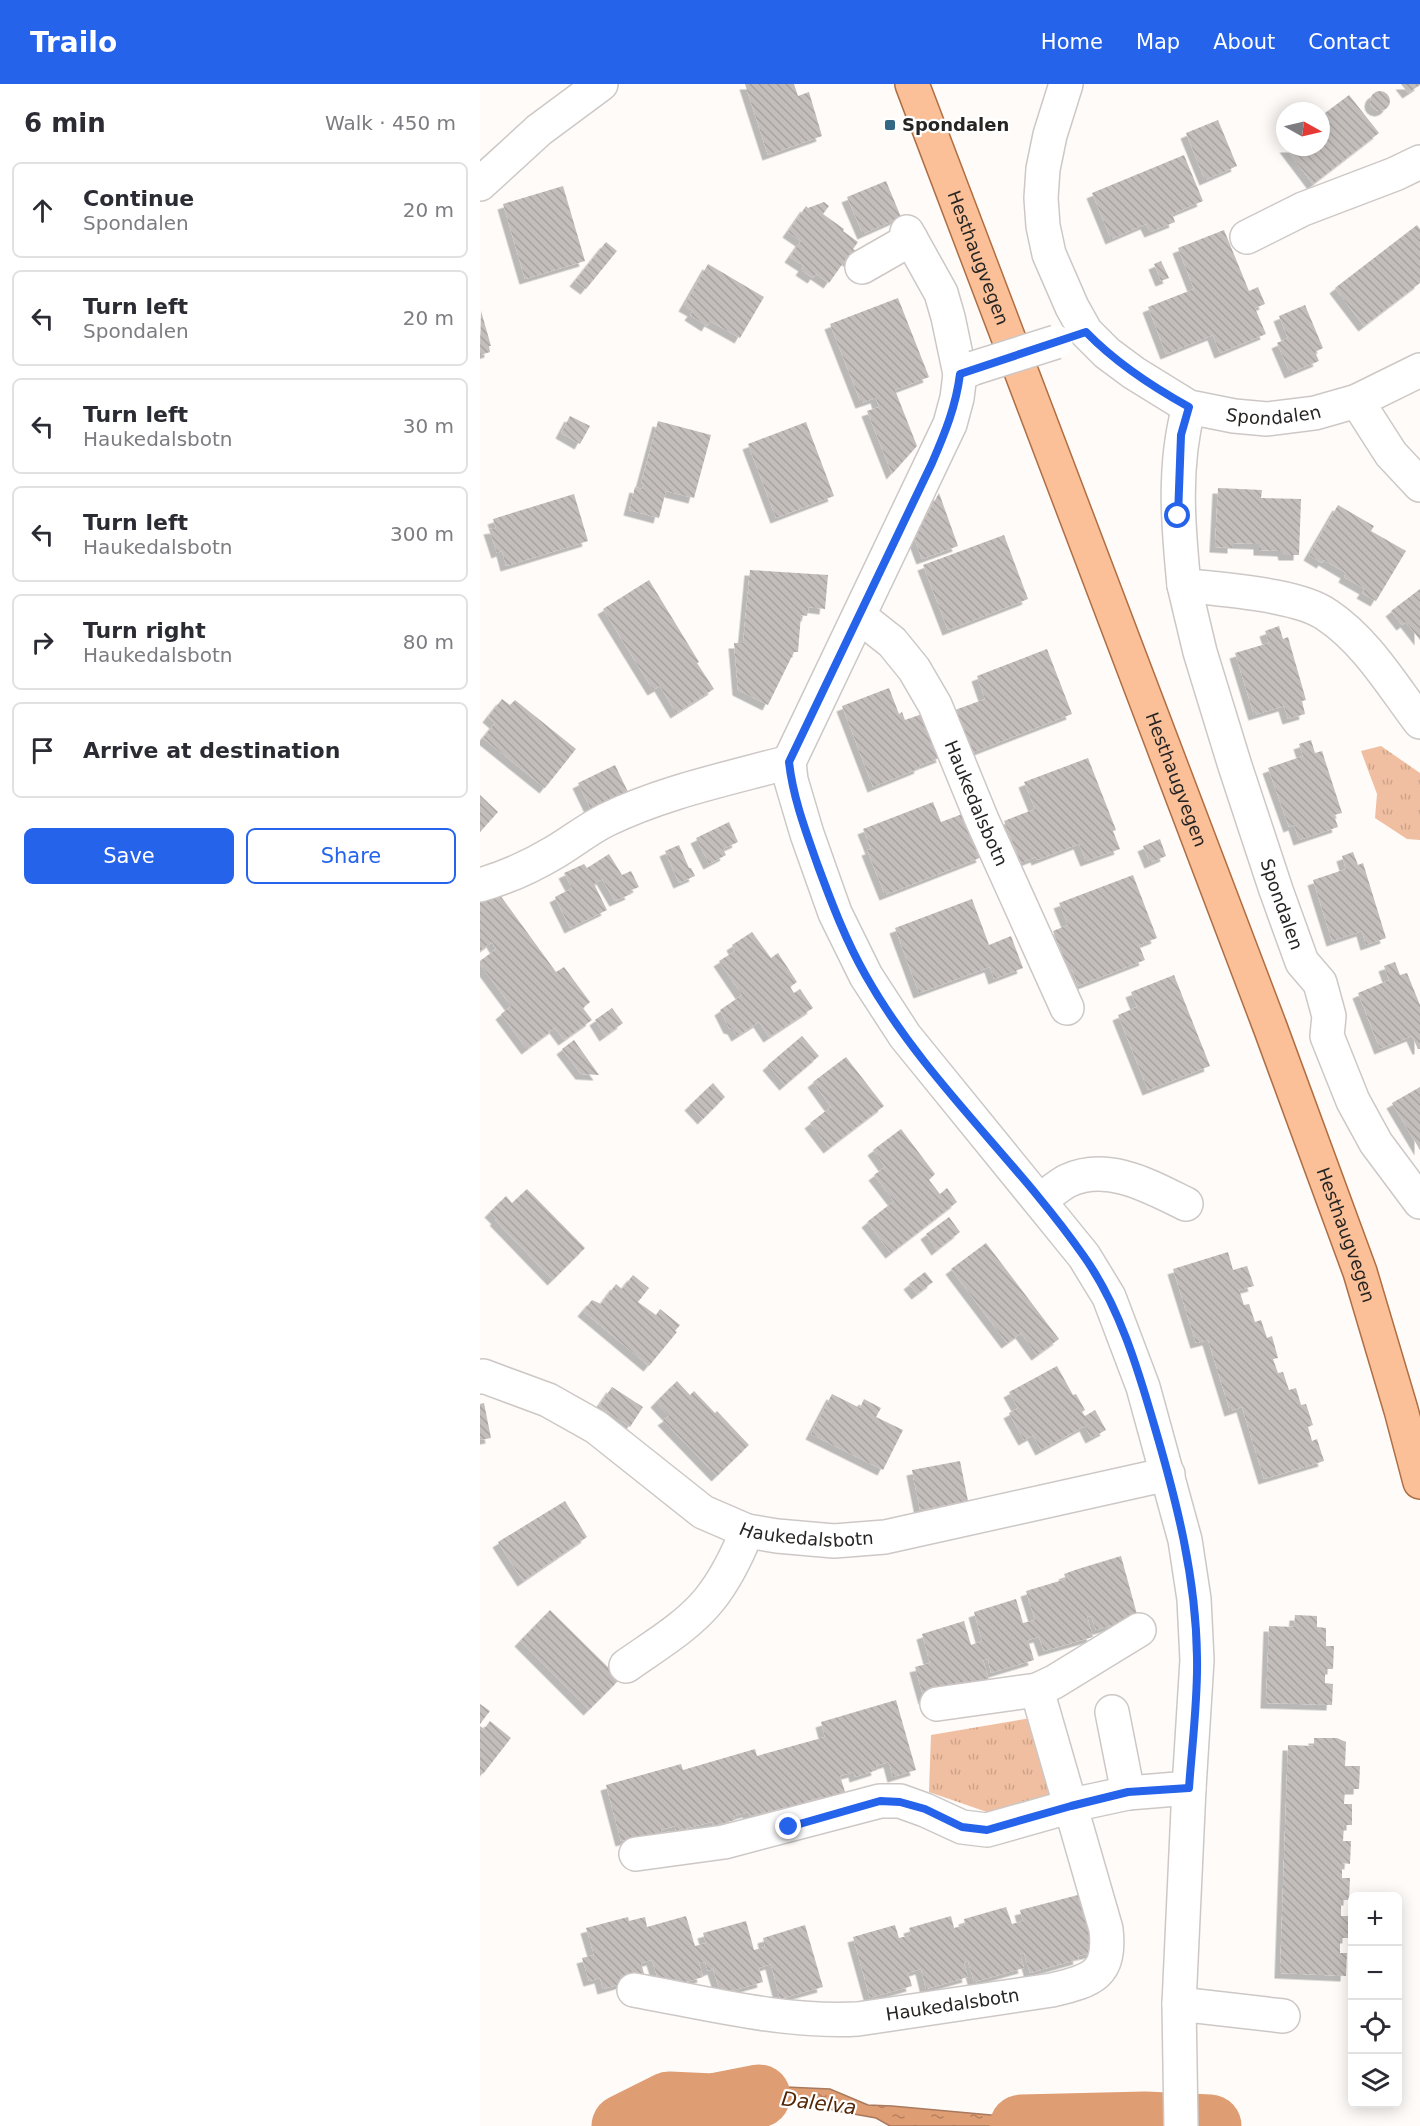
<!DOCTYPE html>
<html lang="en">
<head>
<meta charset="utf-8">
<style>
	body { margin:0; font-family:"DejaVu Sans",sans-serif; background:#f2f2f3; color:#2b2b33 }
	.controls { position:absolute; right:18px; bottom:18px; display:grid; overflow:hidden; border-radius:9px; box-shadow:0 3px 15px #0003 }
	.controls button { width:54px; height:54px; display:grid; place-items:center; padding:0; border:0; border-bottom:2px solid #e1e1e2; background:#fff; color:#2b2b33; font:30px sans-serif }
	.compass { position:absolute; left:796px; top:18px; width:54px; height:54px; border-radius:50%; background:#fff; box-shadow:0 3px 15px #0003; rotate:98deg }
	.stop { position:absolute; width:18px; height:18px; margin:-14px; border:4px solid #2563eb; border-radius:50%; background:#fff }
	.stop.end { background:#2563eb; border-color:#fff; box-shadow:0 2px 6px #0008 }
	.list { margin:0; padding:0; list-style:none }
	h2 { display:flex; justify-content:space-between; align-items:center; height:78px; margin:0; padding:0 24px; font-size:26px }
	h2 small { font-size:20px; font-weight:400; color:#7c7c81 }
	.list li { display:grid; grid-template-columns:39px 1fr auto; gap:18px; align-items:center; box-sizing:border-box; height:96px; margin:0 12px 12px; padding:0 12px; border:2px solid #e1e1e2; border-radius:9px }
	.list b { display:block; font-size:22px; white-space:nowrap }
	.list p { margin:0; font-size:20px; white-space:nowrap; color:#7c7c81 }
	.list em { font-size:20px; font-style:normal; color:#7c7c81 }
	.actions { display:flex; gap:12px; padding:18px 24px }
	.actions a { flex:1; padding:14px 0; border:2px solid #2563eb; border-radius:9px; text-align:center; font-size:21px; color:#2563eb }
	.actions .main { background:#2563eb; color:#fff }
	.icon { flex:none; width:33px; height:33px; fill:none; stroke:currentColor; stroke-width:2; stroke-linecap:round; stroke-linejoin:round }
	.map { position:relative; flex:none; width:940px; height:2042px; overflow:hidden }
	header { display:flex; align-items:center; gap:36px; box-sizing:border-box; height:84px; padding:0 30px; background:#2563eb; color:#fff }
	header strong { font-size:28px }
	nav { display:flex; gap:33px; margin-inline-start:auto; font-size:21px }
	main { display:flex }
	aside { flex:1; background:#fff }
	.map>svg:first-child { display:block }
	.grass { fill:url(#grass-tufts) }
	.water { fill:url(#water-ripples); stroke:#a8795c; stroke-width:1.5 }
	.lines { fill:none; stroke-linecap:round; stroke-linejoin:round }
	.river { stroke:#df9d74; stroke-width:63 }
	.building { fill:url(#building-back-hatch); filter:url(#shadow) }
	.minor-casing { stroke:#cdc8c6; stroke-width:36 }
	.major-casing { stroke:#af6e43; stroke-width:36 }
	.minor { stroke:#fff; stroke-width:33 }
	.major { stroke:#fbc098; stroke-width:33 }
	.minor-bridge-casing { stroke:#cdc8c6; stroke-width:36; stroke-linecap:butt }
	.minor-bridge { stroke:#fff; stroke-width:33 }
	.route { stroke:#2563eb; stroke-width:8 }
	.poi-dot { fill:#326883; stroke:#fff; stroke-width:2 }
	.labels { text-anchor:middle; stroke-width:4.5; stroke-linejoin:round; paint-order:stroke }
	.poi-label { font-size:18px; font-weight:bold; fill:#272524; stroke:#fff; text-anchor:start }
	.street-label { font-size:18px; fill:#272524; stroke:#fff }
	.water-label { font-size:20px; font-style:italic; fill:#522707; stroke:#fff }
</style>
</head>
<body>
<header>
<strong>Trailo</strong>
<nav><a>Home</a><a>Map</a><a>About</a><a>Contact</a></nav>
</header>
<main>
<aside>
<h2>6 min<small>Walk · 450 m</small></h2>
<ul class="list">
<li><svg class="icon" aria-label="ahead" viewBox="0 0 24 24"><path d="M12 20V5M6 11l6-6 6 6"/></svg><div><b>Continue</b><p>Spondalen</p></div><em>20 m</em></li>
<li><svg class="icon" aria-label="left" viewBox="0 0 24 24"><path d="M17 20v-9H6M10 6l-5 5 5 5"/></svg><div><b>Turn left</b><p>Spondalen</p></div><em>20 m</em></li>
<li><svg class="icon" aria-label="left" viewBox="0 0 24 24"><path d="M17 20v-9H6M10 6l-5 5 5 5"/></svg><div><b>Turn left</b><p>Haukedalsbotn</p></div><em>30 m</em></li>
<li><svg class="icon" aria-label="left" viewBox="0 0 24 24"><path d="M17 20v-9H6M10 6l-5 5 5 5"/></svg><div><b>Turn left</b><p>Haukedalsbotn</p></div><em>300 m</em></li>
<li><svg class="icon" aria-label="right" viewBox="0 0 24 24"><path d="M7 20v-9h11M14 6l5 5-5 5"/></svg><div><b>Turn right</b><p>Haukedalsbotn</p></div><em>80 m</em></li>
<li><svg class="icon" aria-label="arrive" viewBox="0 0 24 24"><path d="M6 21V4h12l-3 4 3 4H6"/></svg><div><b>Arrive at destination</b></div></li>
</ul>
<div class="actions"><a class="main">Save</a><a>Share</a></div>
</aside>
<div class="map">
<svg width="940" height="2042" viewBox="0 0 940 2042">
	<defs>
		<pattern id="grass-tufts" width="24" height="20" patternUnits="userSpaceOnUse" patternTransform="scale(1.5)"><rect width="24" height="20" fill="#f0bea0"/><path d="M3 7l-1-3M5 7V3M7 7l1-3M15 17l-1-3M17 17v-4M19 17l1-3" fill="none" stroke="#cea38a"/></pattern>
		<pattern id="water-ripples" width="26" height="14" patternUnits="userSpaceOnUse" patternTransform="scale(1.5)"><rect width="26" height="14" fill="#df9d74"/><path d="M2 4q2-2 4 0t4 0M15 11q2-2 4 0t4 0" fill="none" stroke="#b5805f"/></pattern>
		<pattern id="building-back-hatch" width="6" height="6" patternUnits="userSpaceOnUse" patternTransform="scale(1.5)"><rect width="6" height="6" fill="#c3bebb"/><path d="M-1 5l2 2M0 0l6 6M5-1l2 2" fill="none" stroke="#a8a3a1"/></pattern>
		<filter id="shadow"><feDropShadow dx="-5.5" dy="5.5" stdDeviation="0" flood-color="#0004"/></filter>
	</defs>
	<rect width="100%" height="100%" fill="#fefbf8"/>
	<path class="grass" d="M901 662 940 689V756L927 755 895 734 897 710 881 667Z
		M551 1634 571 1710 507 1728 449 1708 451 1651Z"/>
	<path class="water" d="M283 2002 350 2005 388 2021 412 2022 522 2032 561 2028 626 2029 666 2020 665 2042H410L396 2034 357 2027 327 2018 253 2023 241 2026 230 2032 206 2033 188 2026 202 2008C224 2022 237 2011 258 2005 266 2002 275 2002 283 2002Z"/>
	<g class="lines">
		<path class="river" d="M143 2042 189 2019 233 2021 279 2012
			M541 2042 665 2039 730 2042"/>
	</g>
	<path class="building" d="M265 0H314L318 12 329 8 342 52 288 71Z
		M921 0H940V1L928 9Z
		M890 17a10 10 0 1 1 20 0a10 10 0 1 1-20 0Z
		M869 11 899 49 833 100 805 63H841V32Z
		M738 36 757 82 725 96 706 49Z
		M704 71 723 117 692 130 695 138 670 148 666 140 631 155 612 109Z
		M406 97 421 133 383 150 367 113Z
		M83 102 105 177 45 195 23 120Z
		M344 118 349 122 343 130 364 145 363 147 378 158 373 165 379 169 372 179 366 175 349 199 336 190 333 194 321 186 324 182 310 173 321 157 308 148 326 122 328 124Z
		M937 141 940 145V199L884 242 855 204Z
		M744 146 769 207 778 203 785 220 775 224 786 250 740 269 733 251 686 270 668 223 714 205 698 164Z
		M126 158 137 167 106 205 95 197Z
		M681 177 689 194 681 197 674 180Z
		M228 180 284 213 260 254 230 237 227 242 210 231 213 227 204 222Z
		M418 214 449 293 415 306 437 362 412 390 387 327 399 323 396 314 381 319 350 240Z
		M825 221 843 264 835 268 839 277 810 289 797 259 808 254 799 232Z
		M1 227 11 262H9L10 268 0 271Z
		M90 332 110 342 100 360 81 349Z
		M178 337 231 351 214 414 186 407 179 434 149 426 155 403 162 405 164 400 161 399Z
		M326 338 354 412 296 434 268 360Z
		M738 404 782 406 781 414 821 415 819 471H804L803 467 779 466V460L753 459V464L735 463Z
		M459 409 478 462 442 475 434 454Z
		M94 410 108 457 26 482 22 467 17 469 9 445 16 444 13 435Z
		M858 421 894 442 891 447 926 467 896 517 882 509 885 505 864 493 866 489 844 476 842 479 829 471Z
		M524 451 548 515 468 546 443 481Z
		M270 486 348 491 345 525 329 523 327 532 321 531 318 568H314L288 621 258 606 254 559H263Z
		M169 496 219 578 217 579 234 605 196 629 180 602 173 606 123 525Z
		M940 505V556L926 538 922 541 911 527Z
		M799 542 803 555 808 553 826 616 822 617 825 630 808 635 804 622 774 631 755 569 789 559 785 547Z
		M567 565 592 630 492 669 475 626 505 615 497 592Z
		M409 604 419 630 422 628 425 636 445 629 462 673 439 682 440 684 393 703 362 622Z
		M22 615 30 621 35 616 96 665 65 704 3 654 15 639 8 633Z
		M831 656 835 669 842 667 862 729 854 731 858 743 819 756 814 741 809 743 788 684 823 672 819 660Z
		M608 674 636 746 633 747 640 765 606 777 599 760 557 776 556 773 541 779 524 737 555 725 544 698Z
		M135 681 150 712 113 730 98 699Z
		M0 711 18 728 0 748Z
		M453 718 461 738 485 729 502 773 405 811 387 766 391 765 383 745Z
		M249 738 258 758 243 765 246 771 229 780 216 754Z
		M680 755 686 772 670 779 663 762Z
		M199 761 209 784H211L215 792 199 799 185 767Z
		M873 768 878 781 883 779 906 854 886 861 882 847 852 857 833 796 866 785 862 772Z
		M129 770 142 791 151 787 159 803 149 807 151 810 135 817 122 795 114 800 127 826 90 844 75 813 92 804 84 789 104 780 107 784Z
		M653 791 677 854 659 861 665 876 598 902 592 886 588 887 573 847 588 841 579 819Z
		M17 807 76 888 84 883 110 918 103 924 112 936 84 956 75 944 47 965 21 930 31 922 0 880V877L16 865 12 858 0 867V813Z
		M492 815 509 861 531 852 543 884 514 895 510 883 439 909 415 844Z
		M272 848 291 874 298 869 317 898 310 903 314 909 320 905 333 924 289 953 279 938 257 952 253 945 249 944 240 926 262 911 239 877 255 867 252 861Z
		M915 878 920 891 927 889 940 921V965H938L932 952 900 965 878 909 909 896 904 882Z
		M694 891 730 982 668 1006 638 931 657 923 651 908Z
		M132 924 143 939 125 952 115 936Z
		M322 952 339 972 305 1001 288 981Z
		M94 956 119 991 101 990 82 965Z
		M366 973 404 1022 349 1064 330 1039 351 1023 333 998Z
		M233 999 245 1013 223 1035 210 1021Z
		M940 1003V1066L912 1019Z
		M421 1045 455 1090 449 1096 460 1110 467 1104 477 1118 411 1169 387 1138 414 1117 394 1091 405 1083 393 1066Z
		M47 1105 105 1164 73 1196 15 1136 17 1135 10 1128 26 1112 32 1119Z
		M469 1133 480 1148 457 1166 446 1150Z
		M506 1159 579 1255 557 1271 541 1249 527 1259 471 1185Z
		M748 1168 753 1186 767 1182 774 1202 759 1206 764 1221 769 1220 775 1238 781 1236 787 1254 792 1252 798 1274 793 1275 798 1289 803 1288 809 1306 816 1304 821 1321 826 1320 833 1341 828 1343 832 1357 837 1355 844 1377 784 1395 762 1323 750 1327 728 1256 716 1259 693 1185Z
		M445 1188 453 1198 437 1210 429 1200Z
		M153 1191 169 1204 158 1218 176 1231 180 1225 200 1241 195 1247 197 1248 169 1282 103 1227 112 1216 121 1220 136 1200 142 1205Z
		M577 1282 593 1311 596 1310 605 1326 602 1328 605 1332 615 1326 626 1346 611 1354 605 1342 561 1366 553 1351 544 1356 529 1329 538 1324 529 1308Z
		M197 1297 210 1311 214 1307 235 1329 237 1327 269 1361 237 1392 183 1336 189 1332 176 1318Z
		M132 1303 163 1323 150 1343 119 1322Z
		M352 1310 380 1324 384 1315 401 1324 396 1333 423 1346 403 1386 331 1350Z
		M4 1319 11 1354 0 1356V1320Z
		M480 1377 488 1417 440 1426 432 1386Z
		M85 1417 107 1453 43 1497 18 1458Z
		M641 1472 658 1534 616 1546 611 1532 607 1533 613 1553 564 1567 559 1553 548 1556 554 1576 511 1589 508 1575 503 1576 509 1596 444 1615 435 1583 450 1579 442 1550 484 1537 491 1561 502 1557 494 1528 536 1515 543 1539 555 1536 546 1507 586 1495 584 1490 598 1485Z
		M70 1526 140 1595 109 1626 40 1557Z
		M815 1531 837 1532V1543L846 1544V1562H854L853 1585H845V1599L853 1600 852 1621 786 1619 789 1542 814 1543Z
		M416 1616 436 1686 413 1693 409 1678 396 1682 397 1686 375 1693 374 1688 360 1692 366 1711 344 1718 342 1713 327 1717 331 1728 309 1733 307 1723 270 1732 268 1728 254 1732 255 1736 233 1742 232 1738 196 1747 195 1742 181 1746 182 1751 160 1757 158 1752 141 1757 126 1701 201 1680 203 1686 275 1665 277 1672 345 1653 341 1638Z
		M0 1620 10 1627 0 1640Z
		M10 1637 31 1654 3 1690 0 1687V1642L4 1645Z
		M834 1654H857L866 1658 865 1682H880L879 1705H865L864 1720H872V1741H864L863 1757H871L870 1780 862 1779V1794H870L869 1816H861V1832H868V1854H860V1869H867L866 1892 800 1889 808 1661 834 1662Z
		M598 1811 615 1868 598 1872 599 1875 550 1889 544 1869 540 1870 544 1884 494 1898 488 1877 484 1879 488 1893 446 1905 441 1885 428 1889 432 1902 390 1914 373 1853 415 1841 419 1854 431 1851 429 1844 471 1832 474 1844 485 1841 484 1835 526 1823 532 1840 543 1837 540 1826Z
		M206 1832 215 1862 226 1859 223 1849 266 1837 274 1866 285 1863 283 1854 325 1841 343 1903 300 1915 291 1880 279 1884 283 1898 241 1910 233 1885 228 1887 225 1878 219 1879 223 1893 181 1905 172 1876 161 1879 165 1893 123 1905 120 1894 109 1897 102 1874 114 1871 106 1844 148 1833 149 1837 165 1833 167 1843Z"/>
	<g class="lines">
		<g class="minor-casing">
			<g id="minor">
				<path id="s1" d="M586 0 570 51 563 85 561 114 563 142 569 170 592 223 606 248 627 269 654 289 709 323 754 332 787 335 835 329 877 317 940 286"/>
				<path d="M0 100 59 46 121 0"/>
				<path d="M427 148 461 209 468 233 480 290"/>
				<path d="M767 153 823 125 915 90 940 78"/>
				<path d="M382 183 431 155"/>
				<path d="M494 284 480 290 477 314 470 340 309 678 311 696 327 750 355 829 386 892 425 952 604 1172 629 1213 663 1303 705 1456 714 1515 717 1576 709 1704 699 1920 701 2042"/>
				<path d="M877 317 911 370 940 401"/>
				<path d="M709 323C693 381 698 441 704 501 741 506 818 510 847 531 886 557 912 601 940 638"/>
				<path id="s2" d="M704 501 720 568 755 682 796 806 822 878 840 899 849 932 847 952 873 1017 896 1059 940 1118"/>
				<path id="s3" d="M379 532 412 558 434 585 455 621 502 736 587 924"/>
				<path d="M0 801C28 793 50 783 75 768 92 758 108 745 126 736 183 708 247 695 309 678"/>
				<path d="M560 1116C569 1110 578 1102 587 1097 628 1078 669 1102 706 1120"/>
				<path id="s4" d="M0 1293 3 1292 68 1316 116 1343 223 1428 267 1447 297 1452 354 1457 405 1453 688 1390"/>
				<path d="M146 1582C174 1562 207 1543 229 1516 246 1495 257 1472 267 1447"/>
				<path d="M457 1620 557 1606 574 1598 659 1546"/>
				<path d="M632 1628 648 1709"/>
				<path d="M156 1770 244 1758 400 1717H420L445 1726 482 1743 507 1746 606 1718 648 1709 709 1704"/>
				<path id="s5" d="M154 1906C226 1919 304 1939 378 1935L572 1906C613 1896 631 1891 626 1845L557 1606"/>
				<path d="M699 1920 803 1932"/>
			</g>
		</g>
		<g class="major-casing">
			<g id="major">
				<path id="s6" d="M432 0 790 943 880 1188 921 1326 940 1398"/>
			</g>
		</g>
		<use href="#minor" class="minor"/>
		<use href="#major" class="major"/>
		<g class="minor-bridge-casing">
			<path id="minor-bridge" d="M494 284 576 258"/>
		</g>
		<use href="#minor-bridge" class="minor-bridge"/>
	</g>
	<g class="lines">
		<path class="route" d="M309 1743 400 1717 420 1718 445 1725 482 1743 507 1746 591 1722 648 1708 709 1704C712 1661 718 1616 717 1573 716 1494 697 1419 675 1344 658 1285 639 1221 603 1171 535 1074 444 995 386 892 366 857 352 820 338 782 326 748 313 714 309 678L452 379C465 349 476 322 480 290L606 248C636 279 671 302 709 323L701 351 698 432"/>
	</g>
	<rect class="poi-dot" x="404" y="35" width="12" height="12" rx="3"/>
	<g class="labels">
		<g class="poi-label">
			<text x="422" y="47">Spondalen</text>
		</g>
		<g class="street-label">
			<text dy="6" stroke="none"><textPath href="#s6" startOffset="186">Hesthaugvegen</textPath></text>
			<text dy="6" stroke="none"><textPath href="#s1" startOffset="474">Spondalen</textPath></text>
			<text dy="6" stroke="none"><textPath href="#s6" startOffset="744">Hesthaugvegen</textPath></text>
			<text dy="6" stroke="none"><textPath href="#s3" startOffset="225">Haukedalsbotn</textPath></text>
			<text dy="6" stroke="none"><textPath href="#s2" startOffset="334">Spondalen</textPath></text>
			<text dy="6" stroke="none"><textPath href="#s6" startOffset="1230">Hesthaugvegen</textPath></text>
			<text dy="6" stroke="none"><textPath href="#s4" startOffset="372">Haukedalsbotn</textPath></text>
			<text dy="6" stroke="none"><textPath href="#s5" startOffset="322">Haukedalsbotn</textPath></text>
		</g>
		<g class="water-label">
			<text transform="translate(339 2019) rotate(7)" y="7">Dalelva</text>
		</g>
	</g>
</svg>
<div class="controls">
<button>+</button>
<button>−</button>
<button><svg class="icon" aria-label="locate" viewBox="0 0 24 24"><circle cx="12" cy="12" r="6"/><path d="M12 2v4M12 18v4M2 12h4M18 12h4"/></svg></button>
<button><svg class="icon" aria-label="layers" viewBox="0 0 24 24"><path d="M12 4l9 5-9 5-9-5zM3 14l9 5 9-5"/></svg></button>
</div>
<svg class="compass" viewBox="-18 -18 36 36"><path d="M0-13l5 13h-10z" fill="#e53935"/><path d="M0 13l5-13h-10z" fill="#7c7c81"/></svg>
<div class="stop" style="left:698px;top:432px"></div>
<div class="stop end" style="left:309px;top:1743px"></div>
</div>
</main>
</body>
</html>
